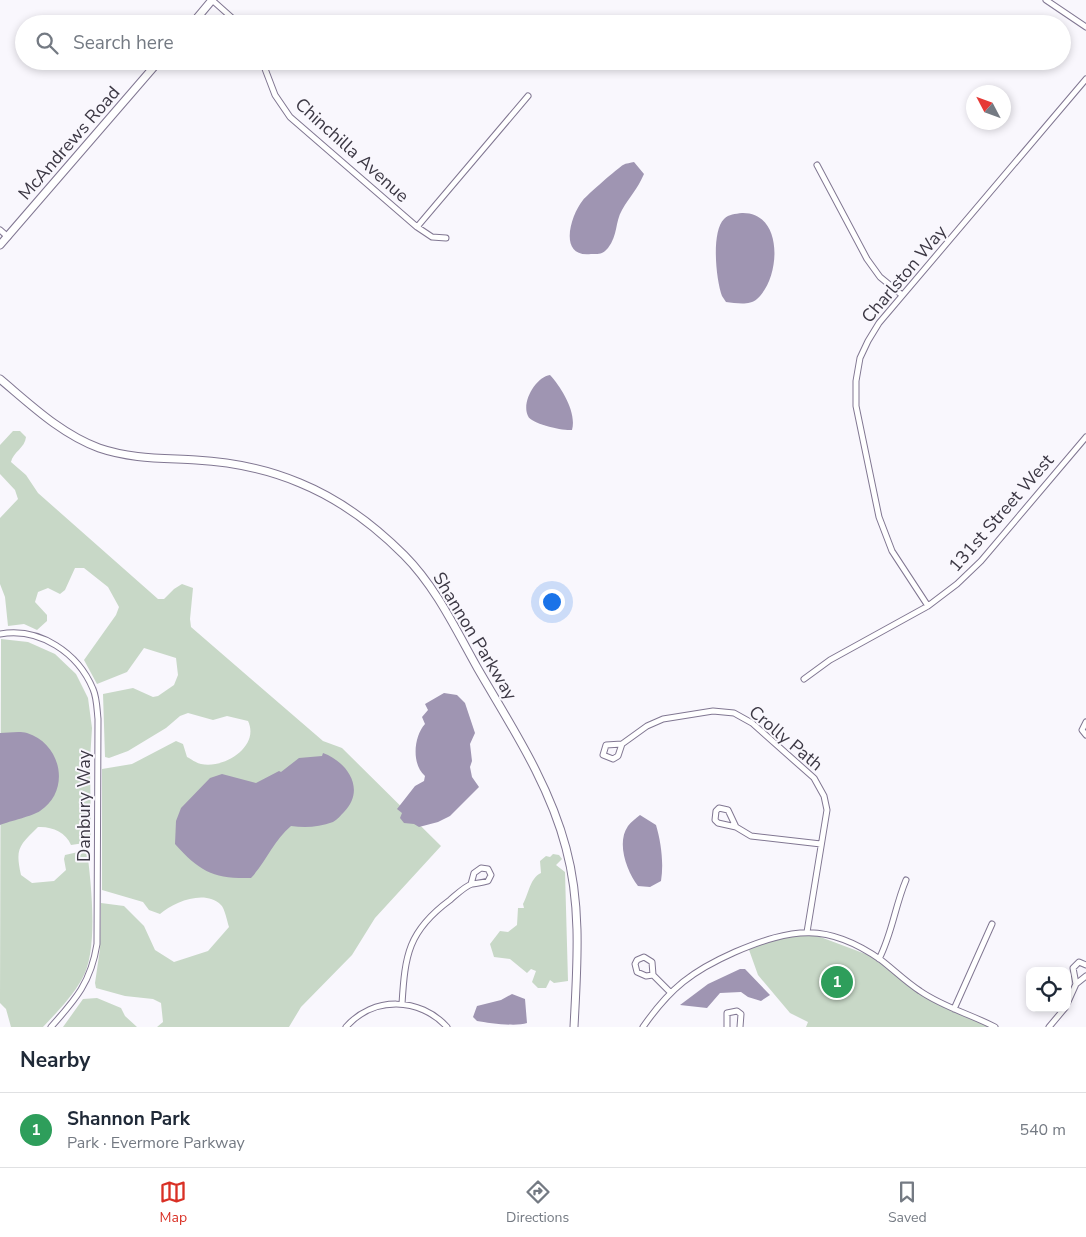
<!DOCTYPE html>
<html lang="en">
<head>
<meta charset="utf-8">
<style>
	body { margin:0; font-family:"Nunito Sans",sans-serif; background:#f2f2f3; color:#1f2937 }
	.controls { position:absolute; right:15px; bottom:15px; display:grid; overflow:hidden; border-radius:10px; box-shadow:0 2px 8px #0003 }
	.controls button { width:45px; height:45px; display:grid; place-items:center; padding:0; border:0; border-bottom:1px solid #e0e1e3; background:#fff; color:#1f2937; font:25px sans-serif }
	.compass { position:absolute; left:966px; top:85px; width:45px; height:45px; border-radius:50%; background:#fff; box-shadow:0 2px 8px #0003; rotate:311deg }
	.you { position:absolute; left:551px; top:601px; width:18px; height:18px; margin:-12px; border:4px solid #fff; border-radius:50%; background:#1a73e8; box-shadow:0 0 0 8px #1a73e833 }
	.badge { display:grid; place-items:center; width:32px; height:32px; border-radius:50%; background:#d93025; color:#fff; font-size:16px; font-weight:700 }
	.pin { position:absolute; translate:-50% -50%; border:2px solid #fff; box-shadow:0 1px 5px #0006 }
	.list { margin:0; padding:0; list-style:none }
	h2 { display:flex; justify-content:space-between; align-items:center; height:65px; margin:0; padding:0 20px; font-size:21px }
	h2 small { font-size:16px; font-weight:400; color:#747a83 }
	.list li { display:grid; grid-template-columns:32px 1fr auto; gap:15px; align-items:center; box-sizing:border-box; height:75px; padding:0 20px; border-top:1px solid #e0e1e3 }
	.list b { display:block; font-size:19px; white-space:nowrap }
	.list p { margin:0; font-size:16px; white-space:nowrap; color:#747a83 }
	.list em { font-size:16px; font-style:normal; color:#747a83 }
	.icon { flex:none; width:28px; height:28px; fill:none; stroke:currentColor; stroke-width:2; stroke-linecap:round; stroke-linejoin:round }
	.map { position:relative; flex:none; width:1086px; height:1027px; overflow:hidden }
	.search { position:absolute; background:#fff; box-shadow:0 2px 8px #0003; left:15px; right:15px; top:15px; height:55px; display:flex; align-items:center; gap:12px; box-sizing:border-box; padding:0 18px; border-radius:28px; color:#747a83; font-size:19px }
	.sheet { height:140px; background:#fff }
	nav { display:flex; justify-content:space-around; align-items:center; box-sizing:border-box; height:70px; border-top:1px solid #e0e1e3; background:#fff; font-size:14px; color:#747a83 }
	nav a { display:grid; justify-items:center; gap:2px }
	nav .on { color:#d93025 }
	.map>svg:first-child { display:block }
	.green { fill:#c8d8c7 }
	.water { fill:#9f95b2 }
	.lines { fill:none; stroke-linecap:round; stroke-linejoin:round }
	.street-casing { stroke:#817792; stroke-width:7 }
	.secondary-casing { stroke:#817792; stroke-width:9 }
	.street { stroke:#fff; stroke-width:5 }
	.secondary { stroke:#fff; stroke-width:7 }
	.labels { text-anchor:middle; stroke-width:4; stroke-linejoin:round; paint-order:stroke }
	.street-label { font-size:18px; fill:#3c3844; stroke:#f9f7fd }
</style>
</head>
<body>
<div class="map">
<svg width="1086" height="1027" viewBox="0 0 1086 1027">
	<rect width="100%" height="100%" fill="#f9f7fd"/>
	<path class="green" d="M13 431H20L26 437C25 448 13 452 11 462L26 475 38 493 158 599H164L174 589 182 584 193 588 190 619 191 627 323 741 342 748 441 846 375 918 352 955 301 1007 289 1027H157L163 1022 161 1003 153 999 125 996 96 988 95 983 100 949 101 903 124 906 144 926 155 950 174 962 208 951 229 927C227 921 225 909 221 905 205 889 174 902 160 914L149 910 143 902 102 890V769L132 764 176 741 183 744 187 757C191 759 196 763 201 764 225 769 260 746 248 721L227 716 213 720 188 713 180 716 166 728 128 751 109 758 105 757 103 694 133 688 153 697 158 696 174 685 178 675 176 658 144 648 127 672 97 684 84 660 116 615 119 607 108 587 84 568H75L65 590 60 594 48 588 38 592 35 602 47 615V621L37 630 24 624 8 626 5 597 0 584V518L18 499 15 490 0 474V445Z
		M1 639 28 642 55 654 76 674 88 698 92 728 90 760 91 842 71 845C66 832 51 826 38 827 19 846 15 848 21 875L32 883 54 881 66 870 64 859 65 855 87 850C91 883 99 950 82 979 72 997 57 1012 43 1027H11L6 1009 0 1003Z
		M553 854 559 855 562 859 556 865 565 872 568 981 554 983 550 980 546 988H538L532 982 536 971 531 969 527 973 510 959 494 957 490 944 500 931 508 932 517 925 518 908H524L523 904C529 893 530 878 541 873L540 861 546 856 550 857Z
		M807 932 879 959 918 990 994 1027H806L808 1022 790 1013 758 975 748 947Z
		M97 998 121 1008 125 1016 137 1027H63L83 999Z"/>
	<path class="water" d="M634 162 644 174C637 190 630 196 622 210 615 222 618 235 608 248 602 255 599 254 591 254 558 258 570 216 583 200 587 195 618 168 623 165 626 163 631 163 634 162Z
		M742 213C784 212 781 278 757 299 749 306 736 303 726 302L722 296C716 280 711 232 724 219 729 214 735 214 742 213Z
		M550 375C561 387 577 412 572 430 563 431 531 424 528 416 521 402 536 377 550 375Z
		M444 693 457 695 465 703 475 733 470 744 472 761 470 767 472 777 479 787 450 816 438 822 419 827 414 824 404 823 400 818 402 813 397 809 415 786 424 781 425 776C411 764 414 736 425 724L422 717 428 710 425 704Z
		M0 733C8 733 19 731 27 733 62 744 71 791 40 811 33 816 10 821 0 825Z
		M323 753C348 762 366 790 344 812 341 815 337 820 333 822 319 827 306 828 291 826 274 840 266 862 251 878 214 879 200 872 175 844L176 821 181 808 210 778 222 774 256 783 279 771 281 772 299 758 322 756Z
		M640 815 656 825C661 842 664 863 661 881L650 887 638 886C627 872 616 843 628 826 631 822 636 818 640 815Z
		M740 969H745L770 995 761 1001 748 997 741 992 720 993 707 1008 680 1005 708 984Z
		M512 994 525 999 527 1023C516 1027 489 1023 477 1021L473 1017 477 1006 501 1000Z"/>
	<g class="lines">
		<g class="street-casing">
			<path id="street" d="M212 0 239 24
				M1046 0 1086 27
				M262 61 275 95 290 117 417 227 432 237 446 238
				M817 165 867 259 880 277 902 295
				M417 227 528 96
				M0 230 8 237
				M928 606 892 551 879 517 856 406V381L860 358 868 341 879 323 1086 79
				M0 634C40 627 78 653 93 689 97 698 97 710 98 719L97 944C91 982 76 999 51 1027
				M804 679 830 660 928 606 957 584 981 561 1086 437
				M1086 722 1082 730 1086 735
				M622 744 618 756 613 759 603 755 606 745 622 744 647 726 663 719 713 711 734 713 752 723 814 778 824 796 827 810 807 932
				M736 827 718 823 715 820 716 811 719 808 728 810 736 827 751 836 821 844
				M879 959C892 934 895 906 906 880
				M653 975 646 976 637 972 635 964 637 960 644 957 652 962 653 975 670 992
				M1076 984 1073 968 1079 962 1086 965
				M402 1004C405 955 408 931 450 900 456 895 465 886 472 884 477 883 482 883 488 881L491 875 488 869 481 868 474 873 471 884
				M1067 1004 1076 984 1086 976
				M954 1009 992 924
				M346 1027C373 996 420 997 447 1027
				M643 1027C670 988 692 971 735 952 792 928 827 922 881 960 894 970 906 982 920 991 943 1007 970 1014 995 1027
				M727 1027V1013L737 1011 741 1014 740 1027
				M1049 1027 1065 1008"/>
		</g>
		<g class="secondary-casing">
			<path id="secondary" d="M192 24 212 0
				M0 245 159 61
				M0 379C31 405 61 434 99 448 131 459 163 458 196 460 231 462 267 469 300 483 339 499 374 525 404 555 436 587 456 630 478 669 511 726 549 783 566 848 582 907 577 967 574 1027"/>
		</g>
		<use href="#street" class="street"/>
		<use href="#secondary" class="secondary"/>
	</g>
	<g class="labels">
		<g class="street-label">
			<text transform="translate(69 143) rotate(-49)" y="6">McAndrews Road</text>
			<text transform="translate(352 150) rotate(42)" y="6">Chinchilla Avenue</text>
			<text transform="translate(904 274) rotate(-50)" y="6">Charlston Way</text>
			<text transform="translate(1001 513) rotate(-49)" y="6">131st Street West</text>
			<text transform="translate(475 636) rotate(59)" y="6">Shannon Parkway</text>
			<text transform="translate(786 738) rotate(40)" y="6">Crolly Path</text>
			<text transform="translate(84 806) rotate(-90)" y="6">Danbury Way</text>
		</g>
	</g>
</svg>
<div class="controls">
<button><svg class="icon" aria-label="locate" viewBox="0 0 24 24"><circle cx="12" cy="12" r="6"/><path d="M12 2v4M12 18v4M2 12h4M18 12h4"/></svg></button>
</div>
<svg class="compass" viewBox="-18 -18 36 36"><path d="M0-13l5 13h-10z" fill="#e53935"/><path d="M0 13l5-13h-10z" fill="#747a83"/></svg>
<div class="you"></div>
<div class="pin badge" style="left:837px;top:982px;background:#2e9e5b">1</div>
<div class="search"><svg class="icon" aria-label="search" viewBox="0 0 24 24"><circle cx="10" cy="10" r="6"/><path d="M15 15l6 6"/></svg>Search here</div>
</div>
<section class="sheet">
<h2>Nearby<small></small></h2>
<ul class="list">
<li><span class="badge" style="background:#2e9e5b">1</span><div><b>Shannon Park</b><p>Park · Evermore Parkway</p></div><em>540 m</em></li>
</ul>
</section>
<nav>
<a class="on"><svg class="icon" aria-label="map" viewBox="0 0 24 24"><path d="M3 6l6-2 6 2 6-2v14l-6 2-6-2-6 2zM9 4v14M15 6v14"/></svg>Map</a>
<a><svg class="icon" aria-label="directions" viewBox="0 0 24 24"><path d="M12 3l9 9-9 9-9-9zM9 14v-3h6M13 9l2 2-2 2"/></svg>Directions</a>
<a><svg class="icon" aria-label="saved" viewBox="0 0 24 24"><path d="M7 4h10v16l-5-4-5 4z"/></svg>Saved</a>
</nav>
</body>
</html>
